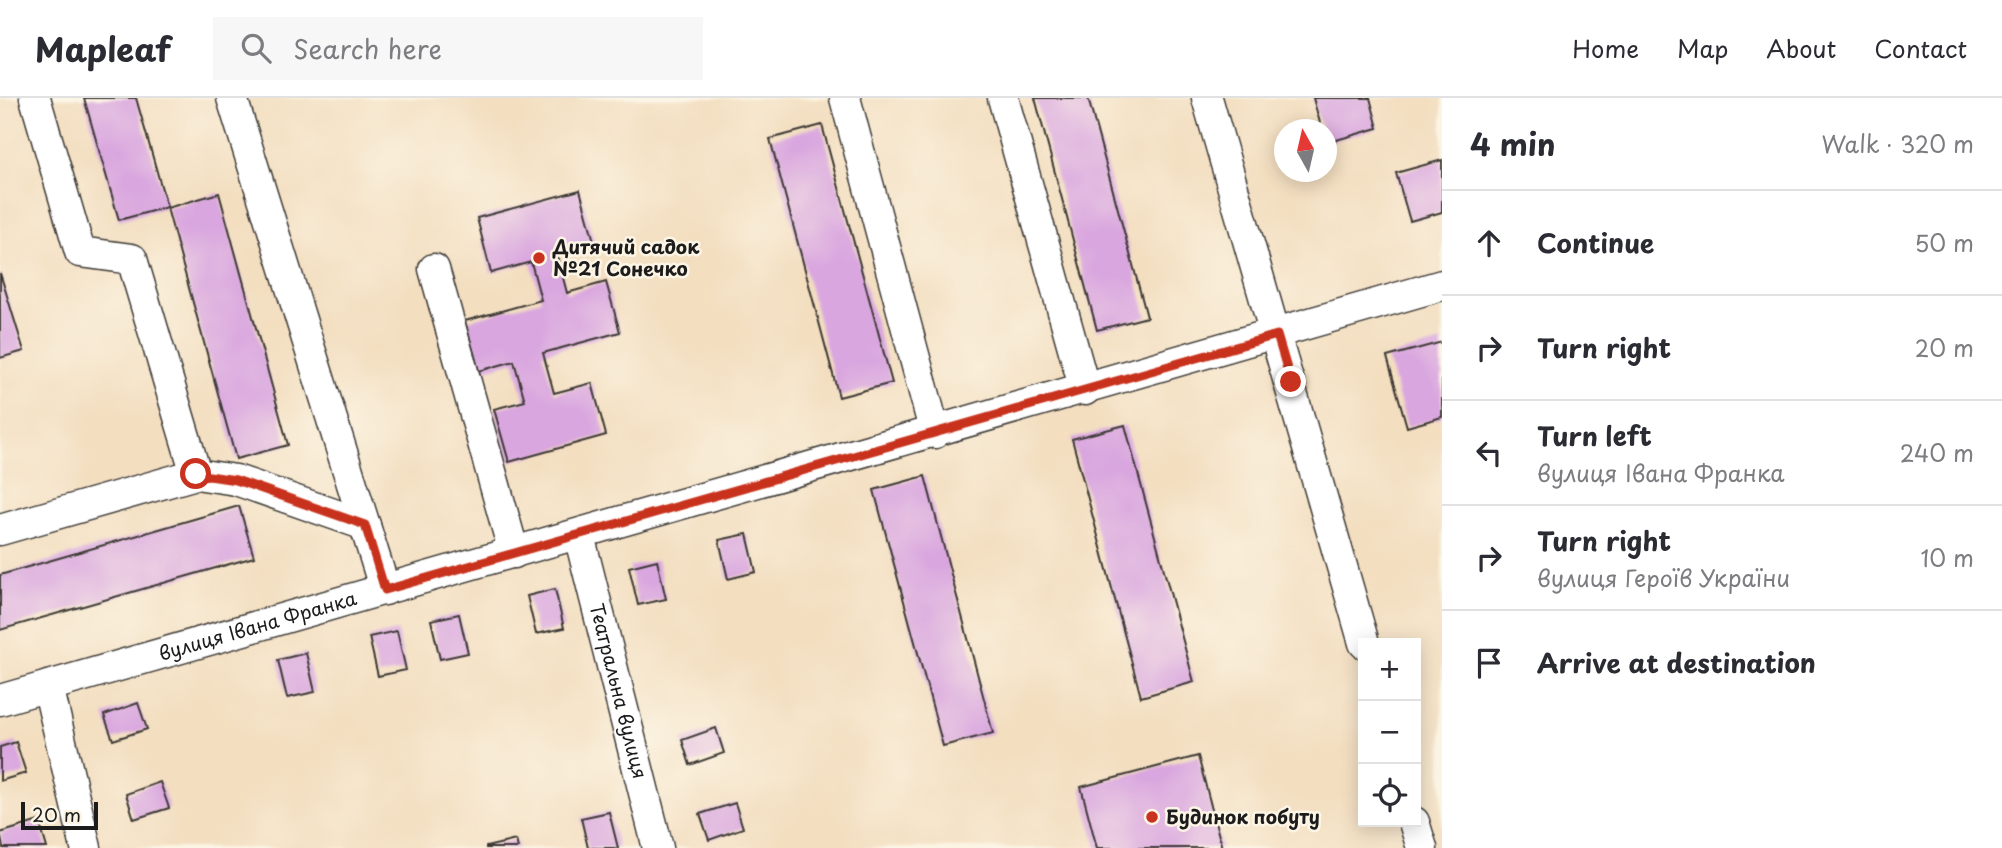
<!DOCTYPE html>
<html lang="en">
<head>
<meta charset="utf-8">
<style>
	body { margin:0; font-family:"Playpen Sans",sans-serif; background:#f7f7f7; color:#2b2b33 }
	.controls { position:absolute; right:21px; bottom:21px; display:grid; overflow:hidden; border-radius:0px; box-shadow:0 4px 18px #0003 }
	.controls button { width:63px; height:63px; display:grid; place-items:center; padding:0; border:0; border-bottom:2px solid #e1e1e2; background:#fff; color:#2b2b33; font:35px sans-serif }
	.compass { position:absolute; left:1274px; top:21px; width:63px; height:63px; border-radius:50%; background:#fff; box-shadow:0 4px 18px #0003; rotate:352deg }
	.scale { position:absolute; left:21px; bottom:18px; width:77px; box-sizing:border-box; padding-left:7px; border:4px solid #1c1c1c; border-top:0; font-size:19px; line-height:24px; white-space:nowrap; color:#1c1c1c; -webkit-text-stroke:5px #fcf5e5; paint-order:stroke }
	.stop { position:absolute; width:21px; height:21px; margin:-16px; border:5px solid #c8321e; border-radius:50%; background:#fff }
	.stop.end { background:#c8321e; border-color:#fff; box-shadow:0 2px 7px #0008 }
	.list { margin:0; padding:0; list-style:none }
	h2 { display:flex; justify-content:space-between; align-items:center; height:91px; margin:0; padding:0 28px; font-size:30px }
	h2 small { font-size:23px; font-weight:400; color:#7c7c81 }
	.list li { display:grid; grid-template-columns:46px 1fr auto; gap:21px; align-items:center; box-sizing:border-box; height:105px; padding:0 28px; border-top:2px solid #e1e1e2 }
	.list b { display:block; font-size:26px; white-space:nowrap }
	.list p { margin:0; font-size:23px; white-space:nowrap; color:#7c7c81 }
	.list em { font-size:23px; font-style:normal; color:#7c7c81 }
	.icon { flex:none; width:38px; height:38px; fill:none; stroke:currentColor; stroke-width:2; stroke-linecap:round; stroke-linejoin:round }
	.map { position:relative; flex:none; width:1442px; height:750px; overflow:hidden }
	header { display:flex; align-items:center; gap:42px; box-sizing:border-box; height:98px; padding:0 35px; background:#fff; border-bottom:2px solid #e1e1e2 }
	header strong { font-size:33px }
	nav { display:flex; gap:38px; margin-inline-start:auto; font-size:24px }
	.search { width:490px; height:63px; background:#f7f7f7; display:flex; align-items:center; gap:18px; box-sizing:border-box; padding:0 24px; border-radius:0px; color:#7c7c81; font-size:26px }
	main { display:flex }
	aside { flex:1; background:#fff }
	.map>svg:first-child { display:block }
	.building { fill:#d9a6df }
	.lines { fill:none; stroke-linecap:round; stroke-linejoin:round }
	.minor-casing { stroke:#3c3935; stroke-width:33 }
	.minor { stroke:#fff; stroke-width:30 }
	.route { stroke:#c8321e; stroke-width:9 }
	.poi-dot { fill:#c8321e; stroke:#fcf5e5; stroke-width:2.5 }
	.labels { text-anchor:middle; stroke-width:5; stroke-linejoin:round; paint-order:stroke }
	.poi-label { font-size:19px; font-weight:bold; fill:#1c1c1c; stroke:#fcf5e5; text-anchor:start }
	.street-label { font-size:19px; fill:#1c1c1c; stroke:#fcf5e5 }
</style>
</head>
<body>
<header>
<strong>Mapleaf</strong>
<div class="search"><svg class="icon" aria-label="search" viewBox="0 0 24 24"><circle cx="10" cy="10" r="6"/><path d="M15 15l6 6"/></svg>Search here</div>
<nav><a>Home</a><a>Map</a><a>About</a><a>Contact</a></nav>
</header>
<main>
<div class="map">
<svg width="1442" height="750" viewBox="0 0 1442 750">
	<rect width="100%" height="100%" fill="#fcf5e5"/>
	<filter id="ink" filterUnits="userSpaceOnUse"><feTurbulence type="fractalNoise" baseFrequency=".0143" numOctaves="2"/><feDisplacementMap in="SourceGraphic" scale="14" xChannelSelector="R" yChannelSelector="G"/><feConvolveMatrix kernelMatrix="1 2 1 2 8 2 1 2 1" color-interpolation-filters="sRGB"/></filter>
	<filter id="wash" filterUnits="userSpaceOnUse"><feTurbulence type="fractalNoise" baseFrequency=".00686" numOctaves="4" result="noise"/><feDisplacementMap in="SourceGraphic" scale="28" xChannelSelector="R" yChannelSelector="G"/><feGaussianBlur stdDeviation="1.57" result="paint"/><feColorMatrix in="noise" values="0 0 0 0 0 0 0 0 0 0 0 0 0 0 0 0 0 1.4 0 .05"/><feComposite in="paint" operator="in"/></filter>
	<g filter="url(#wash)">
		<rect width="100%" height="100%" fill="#f3dec0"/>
		<g id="blocks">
			<path class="building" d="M84 0H136L167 109 119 122Z
				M1035 0H1088L1147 219 1097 232Z
				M1313 0H1370L1378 30 1326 45V32H1322Z
				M822 27 892 285 839 299 770 41Z
				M1442 62V114L1410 123 1396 75Z
				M580 92 595 147 557 157 567 195 606 184 620 234 543 255 554 295 592 285 606 337 509 364 494 311 525 303 514 263 479 273 465 223 541 202 531 164 491 175 477 120Z
				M219 95 288 347 236 361 167 110Z
				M0 175 24 253 0 260Z
				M1442 244V319L1407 329 1387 259Z
				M1125 327 1194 584 1141 599 1072 341Z
				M925 378 993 635 943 648 874 392Z
				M239 408 254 459 0 532V477Z
				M747 436 756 474 728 481 719 442Z
				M657 462 666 501 638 507 629 469Z
				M555 491 564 530 536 536 527 498Z
				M459 516 468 555 440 561 431 522Z
				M397 533 406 572 378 578 369 539Z
				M306 555 315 594 287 600 278 562Z
				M138 605 147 631 113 642 104 617Z
				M716 630 724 655 690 667 682 642Z
				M16 644 26 675 0 683V649Z
				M1198 658 1222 750H1097L1081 689Z
				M160 684 169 710 134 721 126 696Z
				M735 705 743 730 709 742 700 716Z
				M609 714 618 750H588L581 720Z
				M39 723 47 750H3L0 735Z
				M516 742 518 750H486V749Z"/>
		</g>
	</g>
	<g filter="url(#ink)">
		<use href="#blocks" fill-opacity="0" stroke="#3c3935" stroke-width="2"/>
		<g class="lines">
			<g class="minor-casing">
				<g id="minor">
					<path d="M35 0 80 154 132 161 196 376"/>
					<path d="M232 0 385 492"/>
					<path d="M845 0 935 335"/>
					<path d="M1003 0 1085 292"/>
					<path d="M1207 0 1364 545"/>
					<path d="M434 171 514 455"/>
					<path d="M0 432 196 376 236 382 365 427"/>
					<path id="s1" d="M579 437 658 750"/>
					<path d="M48 588 86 750"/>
					<path id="s2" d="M0 602 1442 187"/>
					<path d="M1414 724 1422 750"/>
				</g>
			</g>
			<use href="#minor" class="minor"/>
		</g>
	</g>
	<g class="lines" filter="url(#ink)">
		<path class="route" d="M196 376 236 382 365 427 385 492 1277 237 1291 284"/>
	</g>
	<g class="poi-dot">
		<circle cx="539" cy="160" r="7"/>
		<circle cx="1152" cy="719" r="7"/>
	</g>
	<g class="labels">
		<g class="poi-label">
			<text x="553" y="156">Дитячий садок<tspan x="553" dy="22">№21 Сонечко</tspan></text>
			<text x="1166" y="726">Будинок побуту</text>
		</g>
		<g class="street-label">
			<text dy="7" stroke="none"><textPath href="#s2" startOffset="268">вулиця Івана Франка</textPath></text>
			<text dy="7" stroke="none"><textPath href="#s1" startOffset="161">Театральна вулиця</textPath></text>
		</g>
	</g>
</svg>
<div class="controls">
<button>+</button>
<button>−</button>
<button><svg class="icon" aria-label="locate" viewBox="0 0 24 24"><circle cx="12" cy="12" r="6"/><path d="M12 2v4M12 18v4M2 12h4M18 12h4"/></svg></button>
</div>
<svg class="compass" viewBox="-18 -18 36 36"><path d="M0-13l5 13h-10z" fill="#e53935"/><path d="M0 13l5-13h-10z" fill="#7c7c81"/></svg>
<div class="scale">20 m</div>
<div class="stop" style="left:196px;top:376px"></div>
<div class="stop end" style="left:1291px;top:284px"></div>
</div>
<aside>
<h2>4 min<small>Walk · 320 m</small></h2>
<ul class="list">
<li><svg class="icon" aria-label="ahead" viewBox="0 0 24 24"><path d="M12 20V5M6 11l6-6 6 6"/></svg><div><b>Continue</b></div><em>50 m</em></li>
<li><svg class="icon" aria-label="right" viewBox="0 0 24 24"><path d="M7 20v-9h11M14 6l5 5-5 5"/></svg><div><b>Turn right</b></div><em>20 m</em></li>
<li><svg class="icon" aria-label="left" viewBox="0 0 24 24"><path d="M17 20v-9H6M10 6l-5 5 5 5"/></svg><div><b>Turn left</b><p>вулиця Івана Франка</p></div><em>240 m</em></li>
<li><svg class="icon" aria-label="right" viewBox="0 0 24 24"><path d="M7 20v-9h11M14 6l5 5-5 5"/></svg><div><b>Turn right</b><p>вулиця Героїв України</p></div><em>10 m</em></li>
<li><svg class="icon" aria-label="arrive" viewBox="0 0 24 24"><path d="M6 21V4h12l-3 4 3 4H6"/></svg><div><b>Arrive at destination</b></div></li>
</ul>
</aside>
</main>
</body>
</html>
